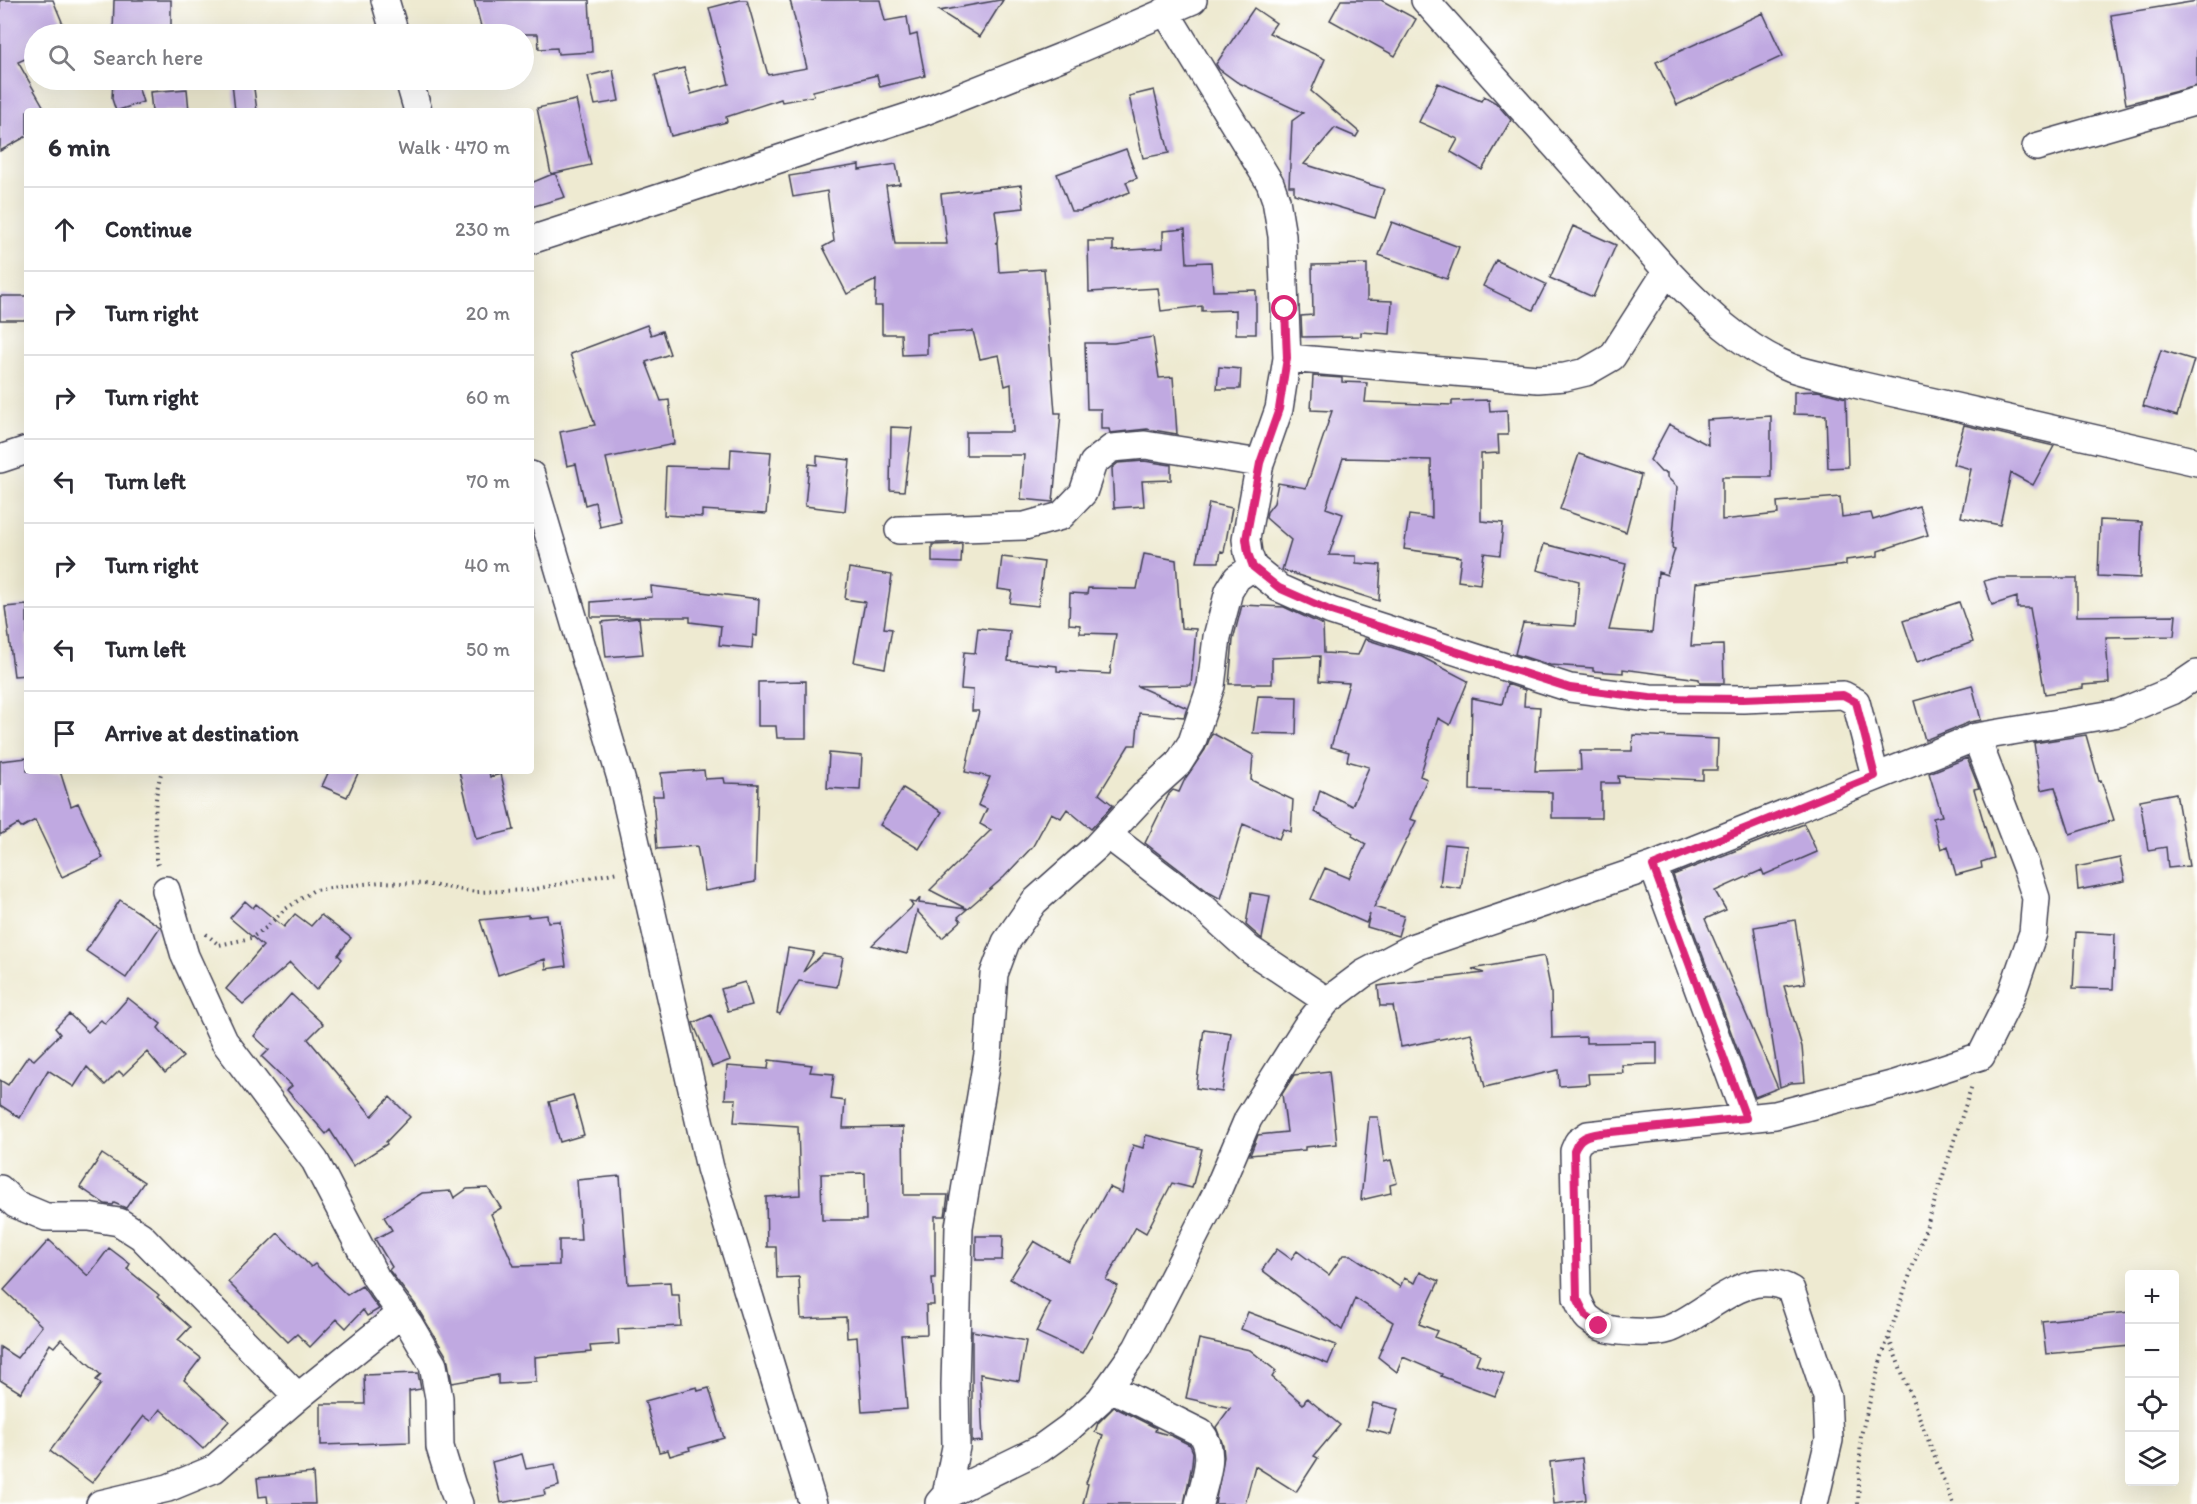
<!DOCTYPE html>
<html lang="en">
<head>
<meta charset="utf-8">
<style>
	body { margin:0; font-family:Itim,sans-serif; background:#f7f7f7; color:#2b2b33 }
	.controls { position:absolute; right:18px; bottom:18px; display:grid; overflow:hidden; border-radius:6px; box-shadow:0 6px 24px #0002 }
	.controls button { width:54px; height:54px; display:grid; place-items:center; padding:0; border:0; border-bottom:2px solid #e1e1e2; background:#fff; color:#2b2b33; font:30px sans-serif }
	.stop { position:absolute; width:18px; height:18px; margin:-14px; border:4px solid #db2777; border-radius:50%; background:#fff }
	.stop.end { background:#db2777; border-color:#fff; box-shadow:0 2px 6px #0008 }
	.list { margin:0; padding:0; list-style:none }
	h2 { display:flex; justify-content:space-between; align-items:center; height:78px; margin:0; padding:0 24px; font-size:26px }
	h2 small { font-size:20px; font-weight:400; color:#7c7c81 }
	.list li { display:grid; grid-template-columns:39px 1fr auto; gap:18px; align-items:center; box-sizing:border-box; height:84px; padding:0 24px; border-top:2px solid #e1e1e2 }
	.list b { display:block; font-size:22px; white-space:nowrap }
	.list em { font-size:20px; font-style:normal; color:#7c7c81 }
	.icon { flex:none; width:33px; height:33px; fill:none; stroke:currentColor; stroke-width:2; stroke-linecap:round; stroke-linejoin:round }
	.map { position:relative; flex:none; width:2197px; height:1504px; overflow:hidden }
	.search { position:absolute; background:#fff; box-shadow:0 6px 24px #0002; left:24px; top:24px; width:510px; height:66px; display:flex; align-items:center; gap:15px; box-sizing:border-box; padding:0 21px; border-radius:33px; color:#7c7c81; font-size:22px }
	.panel { position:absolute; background:#fff; box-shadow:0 6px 24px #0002; left:24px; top:108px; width:510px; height:666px; border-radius:6px }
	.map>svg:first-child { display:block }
	.building { fill:#c0a9e1; fill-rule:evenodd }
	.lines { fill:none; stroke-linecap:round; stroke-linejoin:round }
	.minor-casing { stroke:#414052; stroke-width:30 }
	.path { stroke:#414052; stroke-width:4; stroke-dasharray:1.5 4.5; stroke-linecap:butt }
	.minor { stroke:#fff; stroke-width:27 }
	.route { stroke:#db2777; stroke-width:8 }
</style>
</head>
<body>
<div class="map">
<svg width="2197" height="1504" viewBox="0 0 2197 1504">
	<rect width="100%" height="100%" fill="#fff"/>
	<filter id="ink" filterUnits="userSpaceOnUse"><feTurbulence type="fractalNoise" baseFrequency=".0167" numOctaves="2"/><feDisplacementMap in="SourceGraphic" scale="12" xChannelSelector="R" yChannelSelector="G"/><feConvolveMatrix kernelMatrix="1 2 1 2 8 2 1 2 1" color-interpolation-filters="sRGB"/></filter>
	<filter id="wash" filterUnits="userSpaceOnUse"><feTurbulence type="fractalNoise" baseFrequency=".008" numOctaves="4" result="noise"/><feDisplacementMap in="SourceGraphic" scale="24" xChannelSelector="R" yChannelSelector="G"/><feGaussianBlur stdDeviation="1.35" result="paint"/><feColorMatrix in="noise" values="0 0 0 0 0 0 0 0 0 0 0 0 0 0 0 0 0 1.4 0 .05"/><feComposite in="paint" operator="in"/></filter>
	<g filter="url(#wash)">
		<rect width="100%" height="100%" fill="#eeead1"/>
		<g id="blocks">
			<path class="building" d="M0 0H53L67 34H34V55L18 62 46 111H27V136L0 151Z
				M114 0H171V34H113Z
				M474 0H589L592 52 558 54 557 48 539 49 538 34H483Z
				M740 0H747L768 75 807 68 790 0H880L885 21 907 17 910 36 917 34 925 76 880 87 877 75 813 91 814 96 782 102 781 99 726 117 727 122 671 136 655 75 684 68 691 94 729 84 709 8Z
				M1003 0 980 37 939 11 1000 0Z
				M1341 0H1381L1416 19 1395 56 1330 20Z
				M2197 1V86L2126 104 2111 15Z
				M1254 8 1276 23 1269 33 1325 59 1311 91 1359 132 1356 137 1335 128 1304 164 1384 189 1375 218 1294 194V186H1289L1292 121 1303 113 1237 82 1219 69 1216 64Z
				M1763 13 1783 56 1677 105 1656 62Z
				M613 70 619 101 595 105 588 76Z
				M113 80H136L143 102 116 111 112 99Z
				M253 81 257 111H235L232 83Z
				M1438 83 1481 101 1484 96 1496 103 1511 120 1482 170 1451 152 1458 139 1419 122Z
				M187 89 189 111H152L150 92Z
				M1154 90 1169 153 1143 158 1129 96Z
				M576 100 591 165 551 174 537 108Z
				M1126 149 1137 178 1126 182 1130 192 1080 211H1071L1057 174Z
				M896 164 900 184 886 186 895 244H947L941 194 1021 185 1024 208 995 211 998 233 997 242 995 243H997L999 272 1044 269 1055 413H1061L1053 502 1021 499 1024 455H966V432H1013L1011 384 1005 386 999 355 980 359 973 331 927 334V354L902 355 901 334H882V306H875L876 280 847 294 823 247 834 241 827 191 793 197 789 176 859 165V170Z
				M555 173 565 197 531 207V183Z
				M1392 222 1459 247 1447 279 1379 255Z
				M1573 226 1616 245 1593 297 1550 278Z
				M1185 229 1187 263 1211 262 1213 291 1256 290V334H1236V310L1202 311V306L1161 311 1158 288 1089 292 1088 241H1113V251L1163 248V231Z
				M1496 260 1546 284 1533 310 1483 286Z
				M1367 264V300L1392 301 1390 334 1361 332V336L1302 337 1301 316 1313 315 1312 265Z
				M0 296H27V320H0Z
				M647 325 651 335 662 331 670 354 646 362 661 401 669 400 674 444 606 458 621 522 600 527 595 502 585 505 576 464 567 466 560 432 595 425 570 354Z
				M1153 337 1159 378 1173 377 1177 434 1147 429 1110 433 1109 429H1101V409H1087L1085 343H1114Z
				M2161 350 2194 360 2177 416 2143 406Z
				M1219 367 1241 369 1240 389H1217Z
				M1313 376 1342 378V382L1367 383 1365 402 1452 405V401L1489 400 1490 411 1507 410 1508 435H1498L1499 453 1481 454V521L1503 523 1500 555 1484 553 1480 584 1458 581 1461 557 1404 549 1409 515 1432 518 1431 460 1343 458 1326 508 1343 514 1329 555 1356 556V563L1381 565 1379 601 1282 570 1291 540 1266 518 1267 512 1274 503 1278 483 1306 488 1332 411 1311 410Z
				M1818 391 1846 398 1848 467 1828 468 1826 415 1794 414V392Z
				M1771 416V477H1722V520L1778 514 1777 502 1840 497 1842 517 1871 513 1873 520 1919 506 1928 535 1878 551V556L1846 560V565L1696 583 1691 646 1723 645 1724 683H1700L1699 679 1623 669V673L1593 671V668L1550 665 1515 654 1523 623 1575 626 1579 581 1537 570 1544 544 1626 564 1609 630 1652 633 1658 572 1667 575 1675 549 1672 548 1677 487 1667 477V473L1661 472 1650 460 1669 424 1708 445 1707 420Z
				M1964 425 2054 446 2033 485 2011 473 2000 525 1961 517 1971 469 1953 464Z
				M891 427 912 428 904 491 890 490Z
				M731 449 771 452 766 514 702 510V517L664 515 666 466 730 468Z
				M1579 454 1641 475 1626 532 1560 509Z
				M817 456 850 460 845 511 805 506 809 464 817 465Z
				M1144 461 1171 465V480L1142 481 1144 506 1114 508 1112 468 1118 463Z
				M1209 503 1232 508 1224 552 1221 551 1219 562H1197Z
				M2100 520 2142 522 2140 578 2098 576Z
				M962 544 961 563 932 562V545Z
				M1144 554 1176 560 1181 628 1196 629 1191 685 1137 686 1187 708 1184 717 1139 713 1136 745H1129L1099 794 1113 805 1091 829 1067 809 1061 818 1051 813 1033 846 1004 877 958 917 961 921 942 938 917 911 907 954 872 945 913 906 910 902 916 903 920 898 919 903 967 909 930 890 991 830 980 824 987 809 978 805 990 777 965 772 979 711H972L973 690 961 689 964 652 975 653 978 628 1010 631 1008 661 1057 666V671L1110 674 1116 634 1080 633V625L1069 624 1070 593 1087 594 1088 588 1137 589Z
				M1002 557 1044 562 1038 606 1010 603 1012 591 998 589Z
				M849 568 892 575 884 628 892 629 885 668 854 662 865 602 845 599Z
				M1996 578H2077V616L2176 615 2174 636 2106 637 2109 683 2083 685V688L2045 694 2030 608H2017V597L1992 605 1984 581Z
				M651 586 759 599 757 636 753 635 752 648 719 645 721 626 690 622V617H591V602L652 597Z
				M1959 602 1973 642 1917 662 1903 621Z
				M27 605V675L14 676 5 607Z
				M1242 605 1284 607 1323 625 1324 653 1358 655 1365 639 1422 657 1468 681 1450 725 1438 718 1420 776 1427 779 1410 819 1416 821 1374 907 1404 916 1398 936 1367 927 1370 914 1366 923 1311 899 1325 868 1349 878 1366 844 1352 836 1353 833 1314 812 1320 790 1352 806 1369 767 1347 761 1349 752 1331 747 1349 683 1319 681 1320 656 1272 658V684H1229L1233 640Z
				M639 618 643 654 606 657 602 622Z
				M806 681V738H777L776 726H758V682Z
				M1507 684 1525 690 1524 706 1540 707 1535 771 1581 770 1580 751H1632L1633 735 1718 739 1717 770H1703V780L1618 776 1619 783H1601V818H1552V792L1470 790 1472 698 1502 704Z
				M1972 685 1981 720 1970 722 1925 740 1914 701Z
				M1258 696 1297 697 1296 734 1253 733Z
				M1212 733 1253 755 1251 780 1293 800 1291 832 1283 829 1279 839 1243 824 1221 899 1210 893 1145 843 1169 794 1173 790 1179 792 1185 779 1205 750Z
				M2086 735 2099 781 2101 780 2114 820 2070 834 2055 787 2041 790 2034 743Z
				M829 753 862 756 860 790 827 788Z
				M27 758V771H60L71 806 78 803 103 858 62 877 35 820 21 828 18 824 0 835V761Z
				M1967 758 1979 788 1974 789 1994 858 1981 862 1982 868 1956 875 1948 846 1941 849 1933 818 1942 816 1929 773Z
				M704 770 705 779 724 778 725 783 758 784 755 882 705 891 697 846 657 849 653 796H663L661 773Z
				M329 771H359L347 797 322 786Z
				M459 771H489L490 777 501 774 514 830 476 839Z
				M903 788 942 812 919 849 880 825Z
				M2176 793 2189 866 2168 868 2166 847 2148 850 2140 800Z
				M1804 824 1817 852 1764 875 1762 870 1715 891 1726 910 1705 919 1778 1088 1755 1097 1673 875Z
				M1445 844 1467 846 1461 889 1440 886Z
				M2120 858 2125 881 2078 890 2076 867Z
				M1251 893 1270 896 1262 939 1246 925Z
				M120 900 160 927 126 978 86 951Z
				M245 901 253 908 256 904 284 927 295 914 311 926 321 915 351 938 338 955 342 959 316 990 290 963 243 1004 226 989 263 946 230 918Z
				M528 915V917L547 915 548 922 560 921 566 966 546 969 545 959 498 975 480 920Z
				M1795 920 1805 983 1784 986 1802 1047 1805 1082 1791 1083 1780 1087 1754 927Z
				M2076 932 2115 934 2113 989 2073 988Z
				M788 948 814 952 803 972 823 954 843 957 837 987 799 981 780 1014 777 1013Z
				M1544 956 1551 992 1552 1038 1586 1037V1043L1657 1042V1064L1622 1065 1623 1073 1588 1074 1589 1084 1559 1086 1558 1070 1485 1087 1471 1033 1401 1047 1393 1006H1380L1378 986 1484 973 1472 969Z
				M745 982 752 1005 728 1011 721 989Z
				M291 994 323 1024 308 1039 372 1116 390 1097 410 1117 386 1142 387 1144 353 1166 330 1130 326 1134 287 1090 292 1086 262 1057 269 1050 254 1036Z
				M128 998 161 1024 158 1028 183 1057 165 1073 147 1052 123 1075 119 1071 105 1085 87 1067 74 1087 48 1070 20 1118 0 1105V1080L8 1085 28 1056 34 1060 60 1034 55 1028 69 1014 88 1032 101 1020 105 1024Z
				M711 1015 730 1060 712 1067 693 1023Z
				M1204 1029 1231 1033 1222 1092 1196 1088Z
				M769 1060 812 1065 810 1072 834 1074 831 1099 845 1101 843 1128 903 1127 904 1195H948L945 1216H935V1278H932L934 1305H926L927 1334 901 1335 907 1409 862 1412 857 1337 847 1338 846 1317 801 1319 799 1277 777 1278 776 1247H767L766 1197 800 1195 798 1126 734 1122 736 1099H725L727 1066 768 1069ZM865 1173 866 1220H822L821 1174Z
				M1329 1071 1337 1144 1305 1147V1150L1250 1155 1258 1135 1287 1132 1282 1094 1294 1075Z
				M573 1095 584 1135 560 1142 549 1102Z
				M1369 1117H1378L1384 1162 1391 1160 1397 1183 1390 1185 1391 1193 1361 1200Z
				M1146 1135 1202 1149 1192 1188 1172 1183 1146 1233 1136 1227 1106 1280 1118 1286 1082 1353 1036 1332 1050 1303 1010 1279 1034 1241 1068 1261 1109 1187 1122 1193 1133 1145 1143 1148Z
				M102 1154 144 1182 126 1208 114 1203 113 1205 105 1204 80 1187Z
				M620 1176 628 1284 670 1282 671 1295H679L681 1326 618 1329 619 1344 590 1346 591 1352 535 1357 536 1382 498 1384V1375L452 1383 447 1357 415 1304 389 1270 392 1267 375 1239 392 1230 384 1217 422 1193 451 1191 454 1198 467 1189 488 1188 501 1208 491 1214 514 1266 559 1265V1240H581L577 1180Z
				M278 1233 311 1267 315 1264 347 1295 362 1286 379 1309 367 1316 363 1310 346 1328 337 1319 310 1347 297 1334 288 1342 228 1282Z
				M976 1236H1003L1002 1260H976Z
				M49 1240 88 1276 109 1248 130 1264 127 1269 159 1295 157 1297 190 1327 178 1340 201 1358 184 1380 229 1421 203 1449 160 1409 151 1421 144 1416 92 1483 50 1451 101 1384 96 1380 101 1375 61 1339 54 1347 50 1344 21 1393 0 1380V1347L17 1358 42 1326 4 1290Z
				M1277 1249 1291 1259 1297 1251 1329 1275 1343 1255H1351L1400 1287 1404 1278 1415 1283 1420 1272 1439 1281 1419 1324 1437 1331 1434 1337 1480 1354 1476 1364 1504 1374 1495 1396 1441 1376 1442 1374 1403 1357 1397 1372 1378 1357 1393 1322 1355 1298 1342 1330 1262 1270Z
				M1248 1312 1336 1345 1328 1364 1241 1329Z
				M2130 1312V1346L2046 1354 2042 1321Z
				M972 1331 1026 1341 1019 1381 980 1374 983 1441 972 1442Z
				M1199 1339 1250 1350 1276 1371 1272 1377 1303 1404 1307 1398 1340 1425 1314 1456 1318 1458 1296 1492 1255 1466 1245 1504H1215L1224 1457 1223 1445 1216 1427 1230 1408 1186 1398Z
				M418 1373 421 1389 409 1391 410 1442 321 1445V1404H365L364 1375Z
				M697 1387 698 1391 709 1388 724 1438 689 1448 690 1450 670 1456 668 1450 659 1452 645 1401Z
				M1373 1403 1398 1409 1391 1435 1367 1429Z
				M1114 1407 1156 1428 1155 1431 1172 1436 1190 1445 1193 1452 1192 1465 1184 1504H1083L1088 1484 1086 1483 1103 1435 1095 1432 1098 1423Z
				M522 1454 526 1469 555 1464 559 1486 544 1490 545 1495 501 1503 492 1462Z
				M1582 1458 1586 1500 1554 1504 1550 1462Z
				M313 1473 315 1504H268L267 1496 259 1497 257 1478Z"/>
		</g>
	</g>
	<g filter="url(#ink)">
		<use href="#blocks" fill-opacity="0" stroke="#414052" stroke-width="1.5"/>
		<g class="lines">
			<g class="minor-casing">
				<path id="minor" d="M385 0 395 34
					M1425 0 1667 271C1703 309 1742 348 1792 368 1809 374 1828 377 1846 382L2197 462
					M1165 11 1270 183 1276 200 1282 236 1287 358 1279 409 1260 463 1246 539 1248 553 1253 567 1279 588 1331 611 1570 688 1650 698 1743 699 1843 695 1856 702 1875 776
					M409 80 418 111
					M2036 147 2197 101
					M531 240 920 113 1061 57 1193 0
					M1287 358 1538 379 1565 377 1586 372 1612 357 1667 271
					M0 459 27 450
					M531 475 622 782 710 1168 813 1504
					M899 530 1025 526 1061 516 1083 493 1093 463 1112 448 1145 445 1260 463
					M1108 835 1205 909 1249 949 1327 1001
					M1653 866 1746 1118
					M166 890 185 956 224 1041 315 1161 376 1278 409 1324 433 1365 439 1398 440 1447 452 1486 459 1504
					M0 1189 15 1204 46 1217H88L119 1222 141 1236 298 1397
					M1109 1387 1201 1433C1217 1452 1204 1482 1199 1504
					M946 1495 1040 1449 1069 1428 1100 1400 1137 1348 1216 1194 1248 1119 1306 1027 1327 1001 1363 974 1414 947 1653 866 1976 737 2119 713 2172 691 2197 674
					M939 1503 946 1495 956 1447 955 1385 959 1227 988 1054 994 974 1006 942 1034 902 1096 847 1148 791 1178 764 1192 742 1211 686 1217 637 1229 591 1237 578 1253 567
					M100 1504 168 1488 214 1469 298 1397 402 1313
					M1814 1504 1829 1440 1827 1397 1791 1290C1746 1264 1707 1315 1669 1329 1654 1334 1614 1333 1599 1326 1596 1324 1591 1320 1588 1318 1583 1313 1580 1304 1577 1298L1574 1151 1578 1142 1588 1135 1775 1115 1895 1084 1981 1056 2011 996 2033 933 2036 898 2026 867 1976 737"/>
			</g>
			<path class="path" d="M158 865 156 859C156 831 152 798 162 771
				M206 934 219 945 251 938 267 927 284 910 314 890 381 882 424 884 477 892 531 890 618 872
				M1889 1339 1953 1504
				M1858 1504 1861 1435 1881 1359 1929 1219 1972 1085"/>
			<use href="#minor" class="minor"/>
		</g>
	</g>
	<g class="lines" filter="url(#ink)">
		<path class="route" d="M1285 309 1287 358 1279 409 1260 463 1246 539 1248 553 1253 567 1279 588 1331 611 1570 688 1650 698 1743 699 1843 695 1856 702 1875 776 1653 866 1746 1118 1601 1133C1587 1135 1579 1137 1574 1151L1577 1298 1586 1316 1599 1326"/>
	</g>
</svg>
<div class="controls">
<button>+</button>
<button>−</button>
<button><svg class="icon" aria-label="locate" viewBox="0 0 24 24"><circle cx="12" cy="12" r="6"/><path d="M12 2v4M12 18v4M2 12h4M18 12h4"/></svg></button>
<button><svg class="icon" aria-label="layers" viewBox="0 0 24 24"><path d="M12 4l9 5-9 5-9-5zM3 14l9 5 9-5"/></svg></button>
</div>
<div class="stop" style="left:1285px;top:309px"></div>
<div class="stop end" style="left:1599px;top:1326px"></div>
<div class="search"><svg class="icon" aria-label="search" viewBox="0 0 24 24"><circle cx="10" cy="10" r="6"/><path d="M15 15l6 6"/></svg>Search here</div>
<section class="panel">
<h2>6 min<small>Walk · 470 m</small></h2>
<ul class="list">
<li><svg class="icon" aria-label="ahead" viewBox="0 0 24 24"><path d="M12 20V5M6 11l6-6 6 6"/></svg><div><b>Continue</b></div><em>230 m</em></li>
<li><svg class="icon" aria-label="right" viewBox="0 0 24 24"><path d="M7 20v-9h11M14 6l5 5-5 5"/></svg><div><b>Turn right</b></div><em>20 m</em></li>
<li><svg class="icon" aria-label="right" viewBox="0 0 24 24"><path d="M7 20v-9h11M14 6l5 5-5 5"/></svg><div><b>Turn right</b></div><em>60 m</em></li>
<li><svg class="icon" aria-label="left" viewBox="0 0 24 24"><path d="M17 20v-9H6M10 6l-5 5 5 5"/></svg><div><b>Turn left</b></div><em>70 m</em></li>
<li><svg class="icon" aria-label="right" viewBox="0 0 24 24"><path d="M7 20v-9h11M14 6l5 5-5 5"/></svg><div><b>Turn right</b></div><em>40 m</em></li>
<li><svg class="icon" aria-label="left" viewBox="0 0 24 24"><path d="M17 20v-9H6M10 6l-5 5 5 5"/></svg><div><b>Turn left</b></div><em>50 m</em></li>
<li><svg class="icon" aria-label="arrive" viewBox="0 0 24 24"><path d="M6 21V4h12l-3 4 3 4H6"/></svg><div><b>Arrive at destination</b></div></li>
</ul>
</section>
</div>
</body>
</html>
